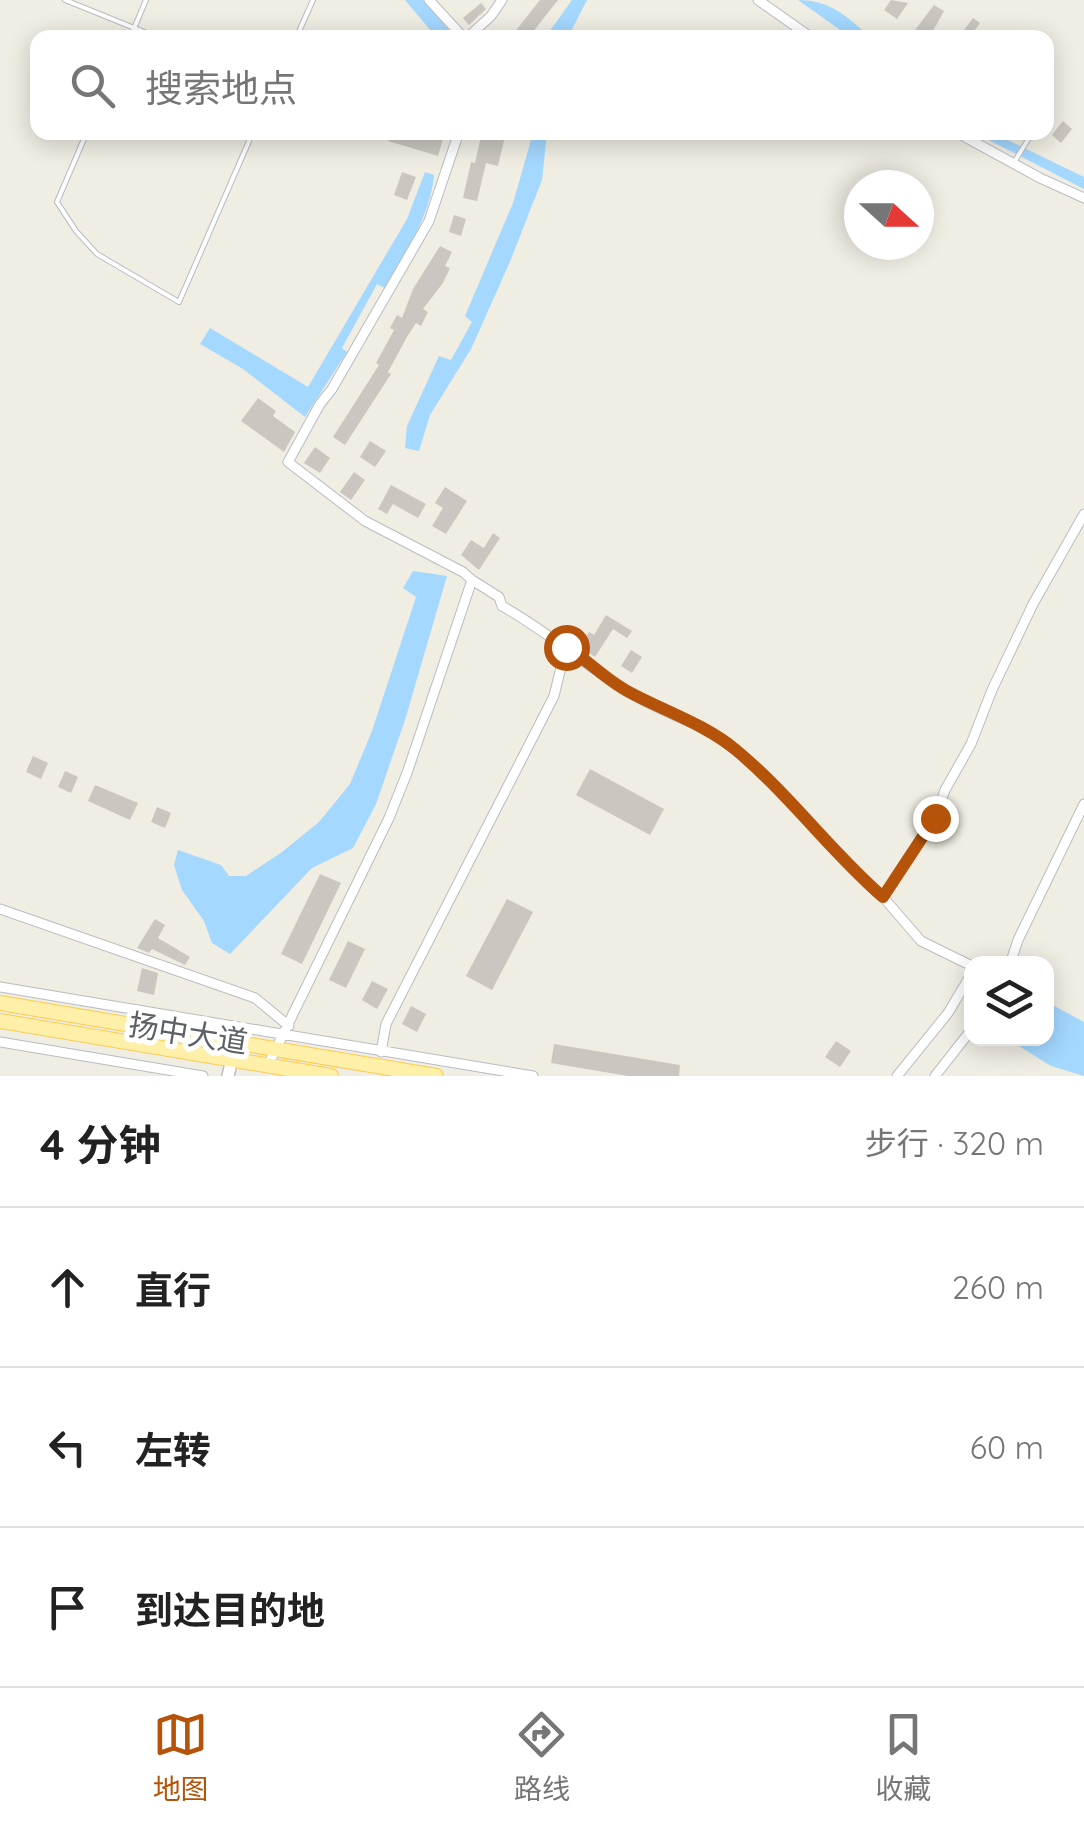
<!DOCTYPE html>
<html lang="zh">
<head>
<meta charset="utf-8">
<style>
	body { margin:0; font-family:Quicksand,"Noto Sans SC",sans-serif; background:#f2f2f2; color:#222 }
	.controls { position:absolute; right:30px; bottom:30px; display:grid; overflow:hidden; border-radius:20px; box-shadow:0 5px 25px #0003 }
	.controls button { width:90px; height:90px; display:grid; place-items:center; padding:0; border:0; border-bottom:2px solid #e0e0e0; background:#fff; color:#222; font:50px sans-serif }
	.compass { position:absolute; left:844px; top:170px; width:90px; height:90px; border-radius:50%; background:#fff; box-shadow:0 5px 25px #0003; rotate:111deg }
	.stop { position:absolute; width:30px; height:30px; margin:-22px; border:8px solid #b45309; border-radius:50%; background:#fff }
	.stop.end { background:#b45309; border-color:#fff; box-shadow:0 2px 10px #0008 }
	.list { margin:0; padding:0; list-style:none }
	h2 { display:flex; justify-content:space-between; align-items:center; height:130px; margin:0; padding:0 40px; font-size:42px }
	h2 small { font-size:32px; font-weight:400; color:#767676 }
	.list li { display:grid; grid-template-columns:65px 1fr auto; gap:30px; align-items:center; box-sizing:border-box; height:160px; padding:0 40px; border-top:2px solid #e0e0e0 }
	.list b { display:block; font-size:38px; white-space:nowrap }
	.list em { font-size:32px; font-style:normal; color:#767676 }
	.icon { flex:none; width:55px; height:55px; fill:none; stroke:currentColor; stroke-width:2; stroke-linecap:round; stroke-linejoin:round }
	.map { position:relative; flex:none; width:1084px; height:1076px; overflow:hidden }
	.search { position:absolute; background:#fff; box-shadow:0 5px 25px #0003; left:30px; right:30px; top:30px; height:110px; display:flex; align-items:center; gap:25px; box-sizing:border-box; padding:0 35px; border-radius:20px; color:#767676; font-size:38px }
	.sheet { height:610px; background:#fff }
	nav { display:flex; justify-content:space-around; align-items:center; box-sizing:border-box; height:140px; border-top:2px solid #e0e0e0; background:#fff; font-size:28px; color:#767676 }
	nav a { display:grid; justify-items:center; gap:5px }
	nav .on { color:#b45309 }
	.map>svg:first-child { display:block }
	.water { fill:#a4d8ff }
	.building { fill:#cbc7c0 }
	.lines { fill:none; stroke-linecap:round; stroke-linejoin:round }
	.lane-casing { stroke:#b8bcc1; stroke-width:6 }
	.street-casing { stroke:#b8bcc1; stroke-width:11 }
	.secondary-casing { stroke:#b9bdc3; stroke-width:14 }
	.primary-casing { stroke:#ffcb4d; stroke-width:16 }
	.lane { stroke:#fff; stroke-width:4 }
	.street { stroke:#fff; stroke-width:9 }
	.secondary { stroke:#fff; stroke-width:11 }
	.primary { stroke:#fff0a9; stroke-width:14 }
	.route { stroke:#b45309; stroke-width:12 }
	.labels { text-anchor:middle; stroke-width:10; stroke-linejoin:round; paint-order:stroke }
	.street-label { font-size:30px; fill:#5b6065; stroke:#fff }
</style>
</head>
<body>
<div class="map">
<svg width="1084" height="1076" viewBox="0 0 1084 1076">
	<rect width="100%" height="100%" fill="#f0ede3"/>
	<path class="water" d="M405 0H423L449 30 451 37H436Z
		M572 0H587L568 37H540L543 34 547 35Z
		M798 0C830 0 848 17 870 37H850Z
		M533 133H547L542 180 509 264 471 349 430 415 419 451 405 448 407 426 439 356 451 360 472 322 465 316 513 203Z
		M975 133H993L1084 177V189Z
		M425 172 434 175C430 217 406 251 385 288L377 284 342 348 347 352 305 417 243 369 200 344 210 328 308 387 407 219Z
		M413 571 447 576 405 720 376 804 353 848 312 868 230 954 212 943 204 921 182 890 174 865 178 850 221 865 229 876H246L282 852 319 822 350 784 372 731 416 597 403 588Z
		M1047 1002 1084 1022V1076L1051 1066 1019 1046 1020 1039 1046 1038Z"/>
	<path class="building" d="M540 0H558L528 38H510Z
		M891 0 908 3 897 19 884 10Z
		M481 3 486 9 469 25 463 18Z
		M934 5 944 11 929 38H917L912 34Z
		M973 18 980 23 969 38H958Z
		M1063 121 1072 129 1061 143 1052 135Z
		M390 132H445L438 156 388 141Z
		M482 132 505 136 498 166 486 163 477 201 463 198 471 162 475 163Z
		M402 172 416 177 407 200 394 195Z
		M454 215 466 219 461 236 449 232Z
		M440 246 452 252 445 266 450 268 443 283 423 309 428 312 421 326 416 323 407 337 388 372 391 374 345 445 333 437 379 365 376 363 394 330 390 328 397 315 402 318 413 289Z
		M258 398 276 411 273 416 295 432 284 452 241 421Z
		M370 441 386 451 375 467 360 457Z
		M315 447 330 458 320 473 304 463Z
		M354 472 365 480 351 500 340 492Z
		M391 485 426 504 418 518 393 504 387 514 378 509Z
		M445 487 467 501 446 534 432 526 443 508 435 503Z
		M493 533 500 538 479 570 461 555 471 540 484 548Z
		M606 615 632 631 627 638 613 629 595 657 580 647 589 632 594 635Z
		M631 650 642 657 632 673 621 666Z
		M33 756 48 763 41 779 26 772Z
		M590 769 664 809 650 835 576 795Z
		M65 771 78 777 71 793 58 787Z
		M95 785 138 803 130 820 88 801Z
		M157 807 171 813 165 828 151 822Z
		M320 874 341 883 302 964 281 954Z
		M507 899 533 912 492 990 466 976Z
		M155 919 165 925 158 938 190 957 185 965 152 949 149 953 137 948Z
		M348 941 365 949 346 988 329 980Z
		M142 968 158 973 154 995 137 991Z
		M372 981 388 989 377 1009 362 1000Z
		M411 1006 426 1014 417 1032 402 1024Z
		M836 1041 851 1051 840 1067 825 1057Z
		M554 1044 680 1065 679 1076H628L551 1063Z"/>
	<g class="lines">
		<g class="lane-casing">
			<path id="lane" d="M65 0 159 38
				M130 38 146 0
				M296 38 313 0
				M87 132 57 202 76 231 97 254 179 302 253 132
				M1013 164 1029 138"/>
		</g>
		<g class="street-casing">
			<path id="street" d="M429 0 464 38
				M758 0 812 38
				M467 38 491 16 502 0
				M956 132 1040 178 1084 198
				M472 580 499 597 502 606C545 630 582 662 622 688 656 711 698 721 731 746 788 790 829 850 883 897
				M0 909 255 998 289 1026
				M1010 964 1018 940 1084 804
				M972 966 921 941 883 897 935 818 945 790 971 744 992 690 1033 604 1084 514
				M0 987 533 1076
				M0 1042 203 1076
				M381 1052 386 1024 554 696 566 647
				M268 1065 389 818 407 773 472 580 463 572 365 521 288 462 320 404 332 389 429 221 459 132
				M897 1076 948 1013 972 973
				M935 1076 972 1029"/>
		</g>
		<g class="secondary-casing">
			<path id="secondary" d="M228 1076 236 1042"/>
		</g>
		<g class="primary-casing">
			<path id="primary" d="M0 1003 436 1076
				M0 1021 331 1076"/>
		</g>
		<use href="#lane" class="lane"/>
		<use href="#street" class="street"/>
		<use href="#secondary" class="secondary"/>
		<use href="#primary" class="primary"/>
	</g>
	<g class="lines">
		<path class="route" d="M566 647C588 660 606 680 629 692 664 711 705 724 736 750 790 795 831 852 883 897L935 818"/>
	</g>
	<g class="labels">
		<g class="street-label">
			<text transform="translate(188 1034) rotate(9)" y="10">扬中大道</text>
		</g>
	</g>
</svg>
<div class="controls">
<button><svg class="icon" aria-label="layers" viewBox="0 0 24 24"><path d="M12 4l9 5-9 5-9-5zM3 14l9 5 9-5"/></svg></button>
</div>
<svg class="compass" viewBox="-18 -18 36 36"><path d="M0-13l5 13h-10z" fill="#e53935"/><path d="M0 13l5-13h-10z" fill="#767676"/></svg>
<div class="stop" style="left:566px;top:647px"></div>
<div class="stop end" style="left:935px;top:818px"></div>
<div class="search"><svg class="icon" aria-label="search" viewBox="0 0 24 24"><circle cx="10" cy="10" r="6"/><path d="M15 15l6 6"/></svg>搜索地点</div>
</div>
<section class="sheet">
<h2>4 分钟<small>步行 · 320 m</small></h2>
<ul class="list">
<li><svg class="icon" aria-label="ahead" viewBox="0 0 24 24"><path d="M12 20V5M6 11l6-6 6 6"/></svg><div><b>直行</b></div><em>260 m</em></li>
<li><svg class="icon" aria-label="left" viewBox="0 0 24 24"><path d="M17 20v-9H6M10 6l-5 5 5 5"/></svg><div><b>左转</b></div><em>60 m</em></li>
<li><svg class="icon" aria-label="arrive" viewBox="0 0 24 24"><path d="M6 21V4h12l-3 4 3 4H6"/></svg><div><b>到达目的地</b></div></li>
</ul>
</section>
<nav>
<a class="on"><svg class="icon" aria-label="map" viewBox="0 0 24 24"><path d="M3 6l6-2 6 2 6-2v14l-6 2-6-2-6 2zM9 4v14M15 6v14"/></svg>地图</a>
<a><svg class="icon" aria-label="directions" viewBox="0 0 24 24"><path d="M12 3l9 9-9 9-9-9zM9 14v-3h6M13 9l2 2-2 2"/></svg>路线</a>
<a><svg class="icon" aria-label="saved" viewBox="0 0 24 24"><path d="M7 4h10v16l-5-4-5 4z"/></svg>收藏</a>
</nav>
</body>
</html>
